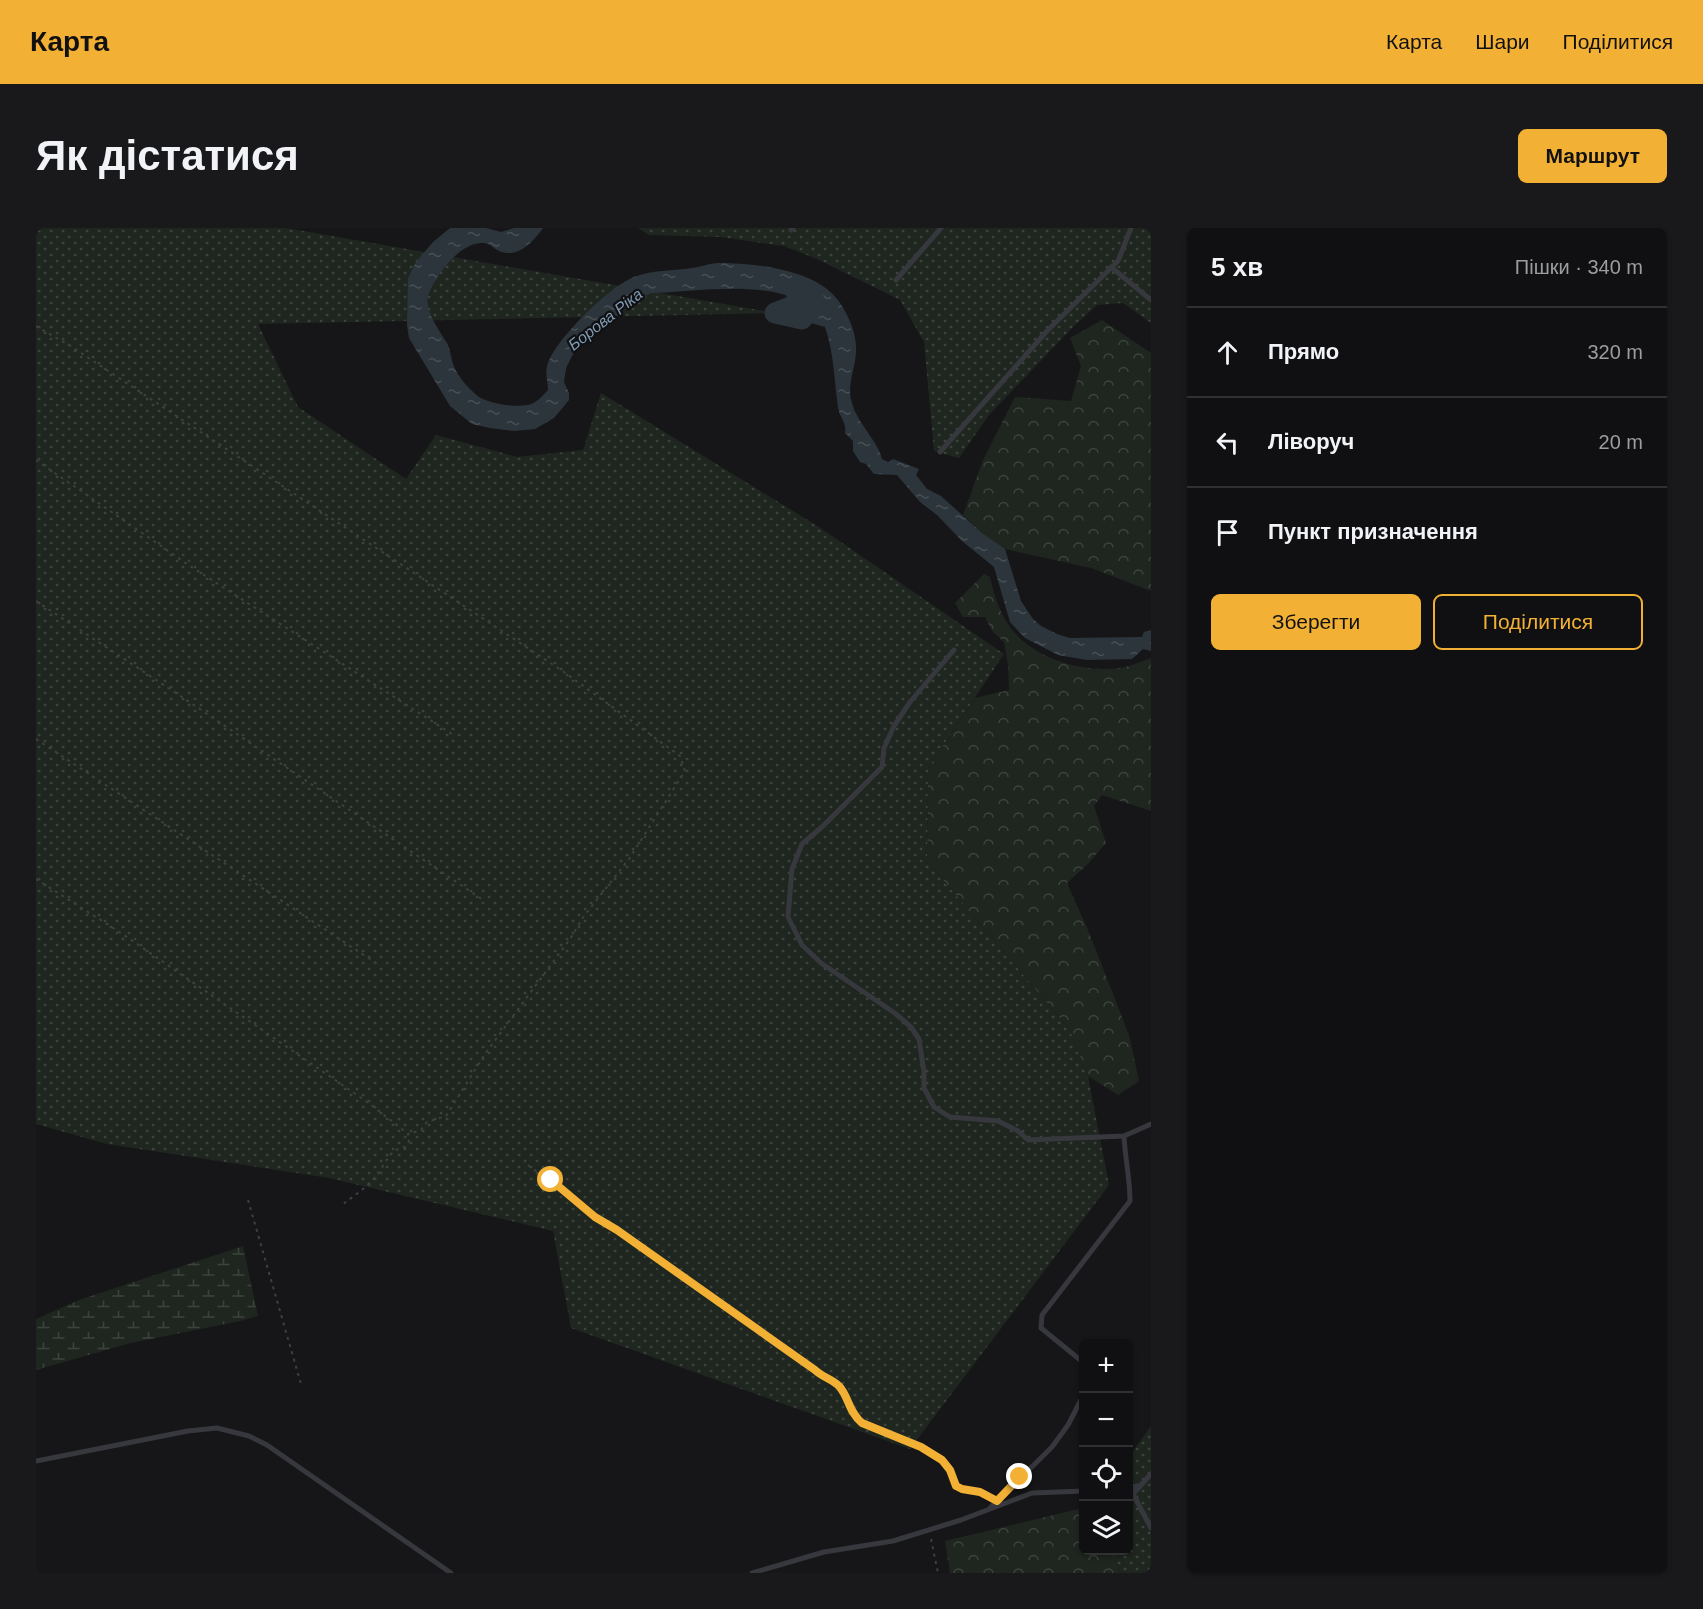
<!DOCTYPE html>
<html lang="uk">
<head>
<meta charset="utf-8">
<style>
	body { margin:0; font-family:Arial,sans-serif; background:#19191b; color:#f1f3f6 }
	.controls { position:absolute; right:18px; bottom:18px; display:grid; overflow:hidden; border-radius:9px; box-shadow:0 2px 4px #0004 }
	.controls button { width:54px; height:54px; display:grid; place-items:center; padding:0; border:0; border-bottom:2px solid #303032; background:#101012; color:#f1f3f6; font:30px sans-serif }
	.stop { position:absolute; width:18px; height:18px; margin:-14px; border:4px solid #f2b134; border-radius:50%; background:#fff }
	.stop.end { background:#f2b134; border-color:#fff; box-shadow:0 2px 6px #0008 }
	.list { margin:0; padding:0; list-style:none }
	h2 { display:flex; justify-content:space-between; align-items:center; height:78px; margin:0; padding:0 24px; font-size:26px }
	h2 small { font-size:20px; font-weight:400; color:#9c9d9f }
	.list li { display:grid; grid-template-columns:39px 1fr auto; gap:18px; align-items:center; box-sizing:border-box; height:90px; padding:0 24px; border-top:2px solid #303032 }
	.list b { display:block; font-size:22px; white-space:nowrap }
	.list em { font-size:20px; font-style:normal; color:#9c9d9f }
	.actions { display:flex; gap:12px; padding:18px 24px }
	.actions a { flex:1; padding:14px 0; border:2px solid #f2b134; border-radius:9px; text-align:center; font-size:21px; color:#f2b134 }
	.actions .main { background:#f2b134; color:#111 }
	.icon { flex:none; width:33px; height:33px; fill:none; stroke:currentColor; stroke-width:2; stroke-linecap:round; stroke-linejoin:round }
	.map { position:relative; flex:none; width:1115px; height:1345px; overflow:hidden; border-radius:9px }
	header { display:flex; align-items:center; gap:36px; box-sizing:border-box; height:84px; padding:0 30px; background:#f2b134; color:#111 }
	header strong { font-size:28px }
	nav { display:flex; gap:33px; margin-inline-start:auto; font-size:21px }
	.intro { display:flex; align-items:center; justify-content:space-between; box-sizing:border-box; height:144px; padding:0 36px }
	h1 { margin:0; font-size:42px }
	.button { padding:15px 27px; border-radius:9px; background:#f2b134; color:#111; font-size:21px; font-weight:700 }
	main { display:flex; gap:36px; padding:0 36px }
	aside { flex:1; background:#101012; border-radius:9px; box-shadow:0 2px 4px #0004 }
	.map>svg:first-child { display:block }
	.forest { fill:url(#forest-crowns) }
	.wetland { fill:url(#wetland-marsh) }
	.garden { fill:url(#garden-dots) }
	.water { fill:url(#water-ripples) }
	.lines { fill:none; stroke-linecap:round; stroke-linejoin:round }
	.river { stroke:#2c353c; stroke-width:21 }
	.path { stroke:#3d3f44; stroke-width:2; stroke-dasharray:3 4.5; stroke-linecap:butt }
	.lane { stroke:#37383d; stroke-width:5 }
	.route { stroke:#f2b134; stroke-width:8 }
	.labels { text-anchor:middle; stroke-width:4.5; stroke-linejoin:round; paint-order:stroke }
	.water-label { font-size:16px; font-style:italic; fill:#7f9bb3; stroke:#111113 }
</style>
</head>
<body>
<header>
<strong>Карта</strong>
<nav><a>Карта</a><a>Шари</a><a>Поділитися</a></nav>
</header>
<div class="intro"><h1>Як дістатися</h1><a class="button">Маршрут</a></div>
<main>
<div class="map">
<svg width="1115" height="1345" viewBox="0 0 1115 1345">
	<defs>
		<pattern id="forest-crowns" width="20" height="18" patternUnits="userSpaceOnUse" patternTransform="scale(1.5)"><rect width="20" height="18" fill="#1e261f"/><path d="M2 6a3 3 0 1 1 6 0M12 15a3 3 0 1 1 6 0" fill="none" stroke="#3c433d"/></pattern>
		<pattern id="wetland-marsh" width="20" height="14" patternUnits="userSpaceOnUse" patternTransform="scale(1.5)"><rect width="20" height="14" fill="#1e261f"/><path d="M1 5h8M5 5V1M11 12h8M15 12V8" fill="none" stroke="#3c433d"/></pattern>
		<pattern id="garden-dots" width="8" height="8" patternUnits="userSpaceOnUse" patternTransform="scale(1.5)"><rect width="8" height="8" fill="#1e261f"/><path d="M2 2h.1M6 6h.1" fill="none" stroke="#3c433d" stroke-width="1.8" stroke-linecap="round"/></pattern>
		<pattern id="water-ripples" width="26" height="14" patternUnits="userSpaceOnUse" patternTransform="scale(1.5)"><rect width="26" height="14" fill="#2c353c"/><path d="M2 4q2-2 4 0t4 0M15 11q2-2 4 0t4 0" fill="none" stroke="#485056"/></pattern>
	</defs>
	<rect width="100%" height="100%" fill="#161618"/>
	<path class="forest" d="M1066 92 1115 125V363L1055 340 969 321 946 305 927 287 947 232 979 169 1035 173 1045 138 1034 110Z
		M948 346 954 349C958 366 962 381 972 396 994 430 1045 445 1084 440 1095 438 1105 434 1115 430V583L1066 567 1058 578 1070 615 1052 636 1031 655 1052 702 1093 807 1103 853 1082 867 1052 848 1033 801 891 633 892 540 939 470 973 462 972 437 968 414 956 403 949 389H927L919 375Z
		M1047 1280 1048 1322 1075 1323 1085 1345H914L909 1313Z"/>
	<path class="wetland" d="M207 1018 222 1088 204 1093 95 1115 0 1142V1091L43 1072Z"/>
	<path class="garden" d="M0 0H250L739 85 222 96 262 179 370 251 400 207 481 229 547 222 565 165 783 299 968 426 892 540 891 633 1033 801 1052 848 1073 957 874 1221 535 1100 517 1003 293 950 71 916 0 896Z
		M602 0H1115V95L1087 75 1061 77 1037 99 953 187 923 230 898 223 888 114 864 72 781 31 748 18 684 9 613 7Z
		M1115 1198V1345H1085L1075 1323 1092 1322 1093 1229Z"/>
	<path class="water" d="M414 0H450L465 4 478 0H507C497 14 482 31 463 23 457 20 454 15 447 15 424 14 401 46 393 65 386 80 404 103 411 115 415 123 415 133 419 141 424 151 434 162 443 169 454 176 488 182 499 174 504 171 508 166 512 162 512 155 509 146 511 139 516 114 574 58 598 49 616 42 636 43 656 40 665 39 674 35 683 35 718 35 778 41 801 71 811 83 821 106 820 122 820 140 810 157 816 175 821 195 842 213 846 231L852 234 857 231 883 241 880 247 891 261 905 268 946 305 969 321 985 373 997 391 1005 398 1021 406 1034 410 1106 409 1108 404 1115 402V423L1107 421 1096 431 1051 432 1022 427 989 410 974 394 958 339 926 313 901 287 884 274 861 247 838 246 830 236 824 234 817 223V213L809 205C811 194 803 189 802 179 798 151 798 125 789 99L739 85 775 82C744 49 658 64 615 65L601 72 585 83 575 96 552 110 537 126 530 140 528 154 533 165V172L518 190 499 201 479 203 454 200 436 196 414 178 373 110 371 97 372 50 380 34 397 14Z"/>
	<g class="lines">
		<path class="river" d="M760 64 777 70 739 85 766 91"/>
		<path class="path" d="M0 98 36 119 528 444 644 528 649 543 593 631 548 688 534 711 449 826 410 888 391 894 385 902 372 906 373 913 369 919C352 922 350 936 340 948 331 959 318 968 307 976
			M0 232 154 338 419 508
			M0 373 146 469 447 672
			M0 511 343 737
			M0 651 85 705 334 876 371 905
			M492 937C500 944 508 947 516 953 539 968 556 989 581 1002L779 1142C786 1149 796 1151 803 1158 813 1169 812 1182 826 1195L885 1219 906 1232 914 1242 920 1258 926 1261 944 1264 953 1268
			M212 972 265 1156
			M895 1311 902 1345"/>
		<path class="lane" d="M755 2 757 0
			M1075 39 1115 72
			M860 52 905 0
			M904 224 1011 103 1082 33 1095 0
			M918 422 874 474 858 498 848 520 846 539 787 598 766 616 756 641 752 689 766 717 785 735 860 786 875 799 883 811 888 844V860L898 879 914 889 962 893 982 903 992 912 1088 908
			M1048 1135 1005 1100 1006 1087 1094 973C1094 951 1089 930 1088 908L1115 896
			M0 1233 152 1203 181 1200 213 1208 231 1217 415 1345
			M1115 1246 1097 1266 1115 1300
			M1092 1259 1103 1258
			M953 1281 1016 1219 1032 1197 1048 1166
			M716 1345 788 1324 857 1313 925 1292 996 1265 1048 1263"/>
	</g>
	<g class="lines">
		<path class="route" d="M515 952 559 989 581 1002 779 1142C786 1149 796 1151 803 1158 813 1169 812 1183 826 1195L885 1219 906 1232 914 1242 920 1258 926 1261 944 1264 961 1273 984 1249"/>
	</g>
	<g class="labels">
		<g class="water-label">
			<text transform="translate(569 91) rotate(-38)" y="6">Борова Ріка</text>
		</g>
	</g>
</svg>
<div class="controls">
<button>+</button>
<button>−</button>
<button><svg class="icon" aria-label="locate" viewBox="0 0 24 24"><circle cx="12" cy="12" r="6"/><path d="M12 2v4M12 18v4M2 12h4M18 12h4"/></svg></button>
<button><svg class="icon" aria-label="layers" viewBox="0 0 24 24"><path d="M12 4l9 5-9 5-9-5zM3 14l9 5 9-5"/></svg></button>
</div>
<div class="stop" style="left:515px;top:952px"></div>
<div class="stop end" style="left:984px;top:1249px"></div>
</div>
<aside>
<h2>5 хв<small>Пішки · 340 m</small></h2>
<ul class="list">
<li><svg class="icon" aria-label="ahead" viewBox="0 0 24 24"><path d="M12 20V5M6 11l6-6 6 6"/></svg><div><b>Прямо</b></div><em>320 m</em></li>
<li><svg class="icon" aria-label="left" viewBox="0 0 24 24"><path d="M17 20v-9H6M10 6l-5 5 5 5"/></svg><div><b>Ліворуч</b></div><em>20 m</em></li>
<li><svg class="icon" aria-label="arrive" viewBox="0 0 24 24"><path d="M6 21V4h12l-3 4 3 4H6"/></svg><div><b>Пункт призначення</b></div></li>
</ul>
<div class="actions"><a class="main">Зберегти</a><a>Поділитися</a></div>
</aside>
</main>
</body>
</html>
